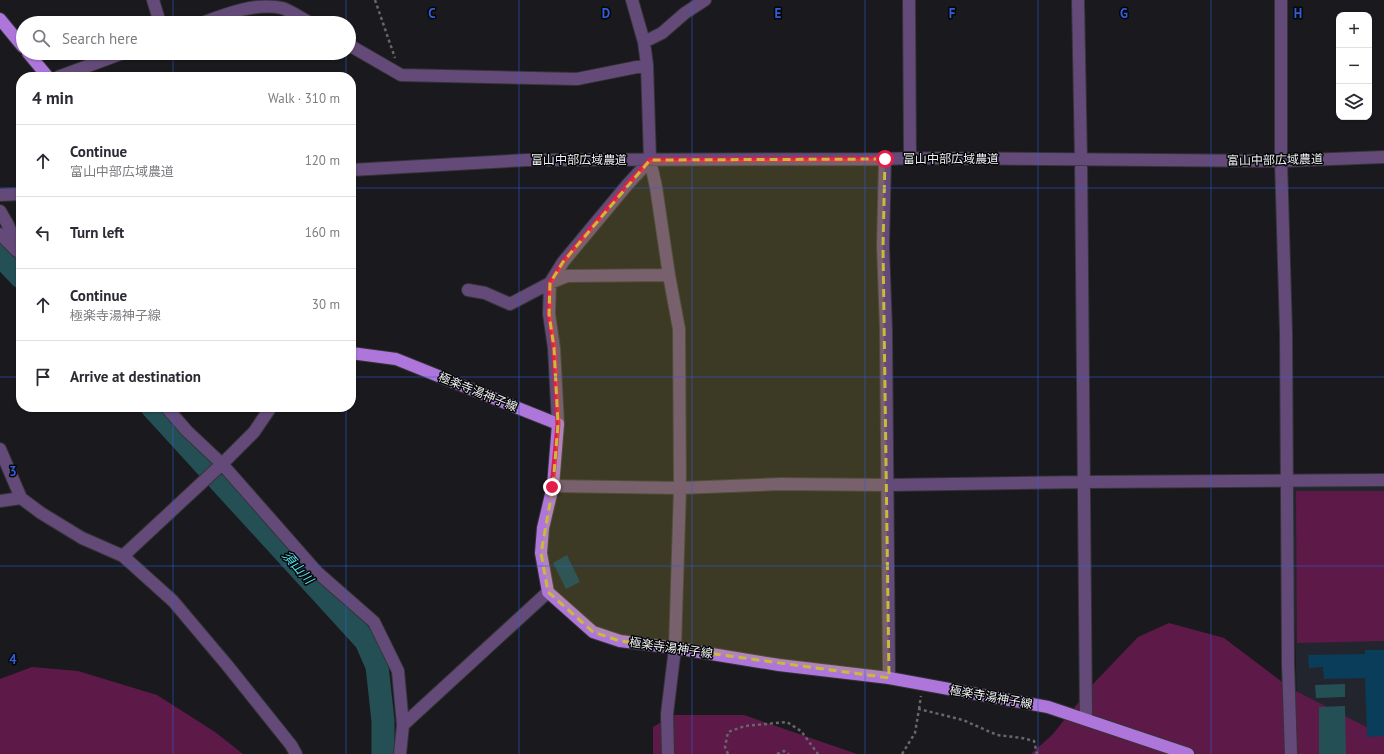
<!DOCTYPE html>
<html lang="en">
<head>
<meta charset="utf-8">
<style>
	body { margin:0; font-family:"PT Sans","Noto Sans JP",sans-serif; background:#f7f7f7; color:#2b2b33 }
	.controls { position:absolute; right:12px; top:12px; display:grid; overflow:hidden; border-radius:8px; box-shadow:0 1px 3px #0004 }
	.controls button { width:36px; height:36px; display:grid; place-items:center; padding:0; border:0; border-bottom:1px solid #e1e1e2; background:#fff; color:#2b2b33; font:20px sans-serif }
	.stop { position:absolute; width:12px; height:12px; margin:-9px; border:3px solid #e11d48; border-radius:50%; background:#fff }
	.stop.end { background:#e11d48; border-color:#fff; box-shadow:0 1px 4px #0008 }
	.list { margin:0; padding:0; list-style:none }
	h2 { display:flex; justify-content:space-between; align-items:center; height:52px; margin:0; padding:0 16px; font-size:17px }
	h2 small { font-size:13px; font-weight:400; color:#7c7c81 }
	.list li { display:grid; grid-template-columns:26px 1fr auto; gap:12px; align-items:center; box-sizing:border-box; height:72px; padding:0 16px; border-top:1px solid #e1e1e2 }
	.list b { display:block; font-size:15px; white-space:nowrap }
	.list p { margin:0; font-size:13px; white-space:nowrap; color:#7c7c81 }
	.list em { font-size:13px; font-style:normal; color:#7c7c81 }
	.icon { flex:none; width:22px; height:22px; fill:none; stroke:currentColor; stroke-width:2; stroke-linecap:round; stroke-linejoin:round }
	.map { position:relative; flex:none; width:1384px; height:754px; overflow:hidden }
	.search { position:absolute; background:#fff; box-shadow:0 1px 3px #0004; left:16px; top:16px; width:340px; height:44px; display:flex; align-items:center; gap:10px; box-sizing:border-box; padding:0 14px; border-radius:22px; color:#7c7c81; font-size:15px }
	.panel { position:absolute; background:#fff; box-shadow:0 1px 3px #0004; left:16px; top:72px; width:340px; height:340px; border-radius:16px }
	.map>svg:first-child { display:block }
	.built { fill:#23252e }
	.green { fill:#5d1a48 }
	.water { fill:#245055 }
	.lines { fill:none; stroke-linecap:round; stroke-linejoin:round }
	.river { stroke:#245055; stroke-width:23 }
	.building { fill:#093d5a }
	.minor-casing { stroke:#343437; stroke-width:14 }
	.major-casing { stroke:#343437; stroke-width:14 }
	.path { stroke:#67676a; stroke-width:2.5; stroke-dasharray:3 3; stroke-linecap:butt }
	.minor { stroke:#644a79; stroke-width:12 }
	.major { stroke:#ae76db; stroke-width:12 }
	.route { stroke:#e11d48; stroke-width:5 }
	.marked { fill:#c9ba3a; fill-opacity:0.2; stroke:#c9ba3a; stroke-width:3; stroke-dasharray:8 5; stroke-linejoin:round }
	.grid { fill:none; stroke:#325edb; stroke-width:1; stroke-opacity:0.55 }
	.labels { text-anchor:middle; stroke-width:3; stroke-linejoin:round; paint-order:stroke }
	.street-label { font-size:12px; fill:#eff0f2; stroke:#050607 }
	.water-label { font-size:13px; font-style:italic; fill:#55e2f2; stroke:#050607 }
	.grid-label { font-size:13px; text-anchor:middle; font-weight:bold; fill:#325edb; stroke:#050607; stroke-width:3; stroke-linejoin:round; paint-order:stroke }
</style>
</head>
<body>
<div class="map">
<svg width="1384" height="754" viewBox="0 0 1384 754">
	<rect width="100%" height="100%" fill="#1a1a1e"/>
	<path class="built" d="M1292 487H1384V754H1298Z"/>
	<path class="green" d="M1296 491H1384V641L1297 643Z
		M1169 623 1224 638 1290 688 1384 736V754H1031L1053 734 1094 683 1138 637Z
		M32 667 78 671 157 695 215 732 243 754H0V679Z
		M674 715H744L857 754H653V727Z"/>
	<path class="water" d="M1345 684V697L1316 698 1315 685Z
		M1345 706 1346 754H1319V707Z"/>
	<g class="lines">
		<path class="river" d="M0 255 21 277
			M152 407 366 641 377 666 383 721V754"/>
	</g>
	<path class="building" d="M567 555 580 582 566 589 553 563Z
		M1365 650H1384V736L1367 737 1365 678 1324 679 1323 667 1309 668 1308 655 1365 654Z"/>
	<g class="lines">
		<g class="minor-casing">
			<path id="minor" d="M153 0 160 23
				M632 0 644 42 647 65 650 160 656 187 669 275 679 329 680 488 675 648 667 714 668 754
				M909 0 910 158
				M1078 0 1081 160 1086 719
				M1281 0V161L1286 332 1288 663 1291 754
				M202 23C226 14 256 2 282 8 291 11 301 18 310 23
				M644 42 662 33 685 13 705 0
				M349 45 401 75 577 79 647 65
				M58 77 123 53
				M885 159 883 246 886 329 889 678
				M351 170 527 160 885 159 910 158 1281 161 1384 157
				M0 195 21 194
				M0 211 7 223 21 254
				M0 234 17 251
				M468 290 485 293 510 304 550 283 567 276 669 275
				M166 407 187 431 222 464 317 572 374 622 398 671 403 725 400 754
				M558 424 554 348 549 314 550 283 563 262 627 185 650 160
				M0 449 21 498 41 513 82 538 123 556 173 601 227 665 291 745 296 754
				M553 486 680 488 780 484 888 485 1084 482 1384 480
				M0 501 21 498
				M123 556 222 464 254 432 271 407
				M403 725 548 592"/>
		</g>
		<g class="major-casing">
			<path id="major" d="M0 19 23 47
				M28 53 48 77
				M351 353 396 359 558 424 553 486 543 528 541 553 548 592 593 632 620 641 675 648 779 665 889 678 1048 707 1188 754"/>
		</g>
		<path class="path" d="M375 0 395 58
			M919 709 921 696
			M728 754 725 747 728 732 745 726 787 722 801 731 818 754
			M777 754 784 751 789 754
			M902 754 915 733 919 709 963 720 997 735 1022 738 1034 741 1037 754"/>
		<use href="#minor" class="minor"/>
		<use href="#major" class="major"/>
	</g>
	<g class="lines">
		<path class="route" d="M552 487 558 424 554 348 549 314 550 283 563 262 627 185 650 160 885 159"/>
	</g>
	<path class="marked" d="M885 159 883 246 889 678 620 641 593 632 548 592 541 553 553 486 558 424 554 348 549 314 550 283 563 262 650 160Z"/>
	<path class="grid" d="M173 0V23M346 0V23M519 0V754M692 0V754M865 0V754M1038 0V754M1211 0V754M173 53V77M346 53V77M0 188H21M351 188H1384M0 377H21M351 377H1384M173 407V754M346 407V754M0 566H1384"/>
	<g class="labels">
		<g class="street-label">
			<text x="951" y="163">富山中部広域農道</text>
			<text x="579" y="164">富山中部広域農道</text>
			<text transform="translate(1275 160) rotate(-1)" y="4">富山中部広域農道</text>
			<text transform="translate(478 392) rotate(22)" y="4">極楽寺湯神子線</text>
			<text transform="translate(671 648) rotate(8)" y="4">極楽寺湯神子線</text>
			<text transform="translate(991 697) rotate(10)" y="4">極楽寺湯神子線</text>
		</g>
		<g class="water-label">
			<text transform="translate(298 567) rotate(48)" y="5">須山川</text>
		</g>
	</g>
	<g class="grid-label">
		<text x="432" y="18">C</text>
		<text x="606" y="18">D</text>
		<text x="778" y="18">E</text>
		<text x="952" y="18">F</text>
		<text x="1124" y="18">G</text>
		<text x="1298" y="18">H</text>
		<text x="13" y="476">3</text>
		<text x="13" y="664">4</text>
	</g>
</svg>
<div class="controls">
<button>+</button>
<button>−</button>
<button><svg class="icon" aria-label="layers" viewBox="0 0 24 24"><path d="M12 4l9 5-9 5-9-5zM3 14l9 5 9-5"/></svg></button>
</div>
<div class="stop" style="left:885px;top:159px"></div>
<div class="stop end" style="left:552px;top:487px"></div>
<div class="search"><svg class="icon" aria-label="search" viewBox="0 0 24 24"><circle cx="10" cy="10" r="6"/><path d="M15 15l6 6"/></svg>Search here</div>
<section class="panel">
<h2>4 min<small>Walk · 310 m</small></h2>
<ul class="list">
<li><svg class="icon" aria-label="ahead" viewBox="0 0 24 24"><path d="M12 20V5M6 11l6-6 6 6"/></svg><div><b>Continue</b><p>富山中部広域農道</p></div><em>120 m</em></li>
<li><svg class="icon" aria-label="left" viewBox="0 0 24 24"><path d="M17 20v-9H6M10 6l-5 5 5 5"/></svg><div><b>Turn left</b></div><em>160 m</em></li>
<li><svg class="icon" aria-label="ahead" viewBox="0 0 24 24"><path d="M12 20V5M6 11l6-6 6 6"/></svg><div><b>Continue</b><p>極楽寺湯神子線</p></div><em>30 m</em></li>
<li><svg class="icon" aria-label="arrive" viewBox="0 0 24 24"><path d="M6 21V4h12l-3 4 3 4H6"/></svg><div><b>Arrive at destination</b></div></li>
</ul>
</section>
</div>
</body>
</html>
